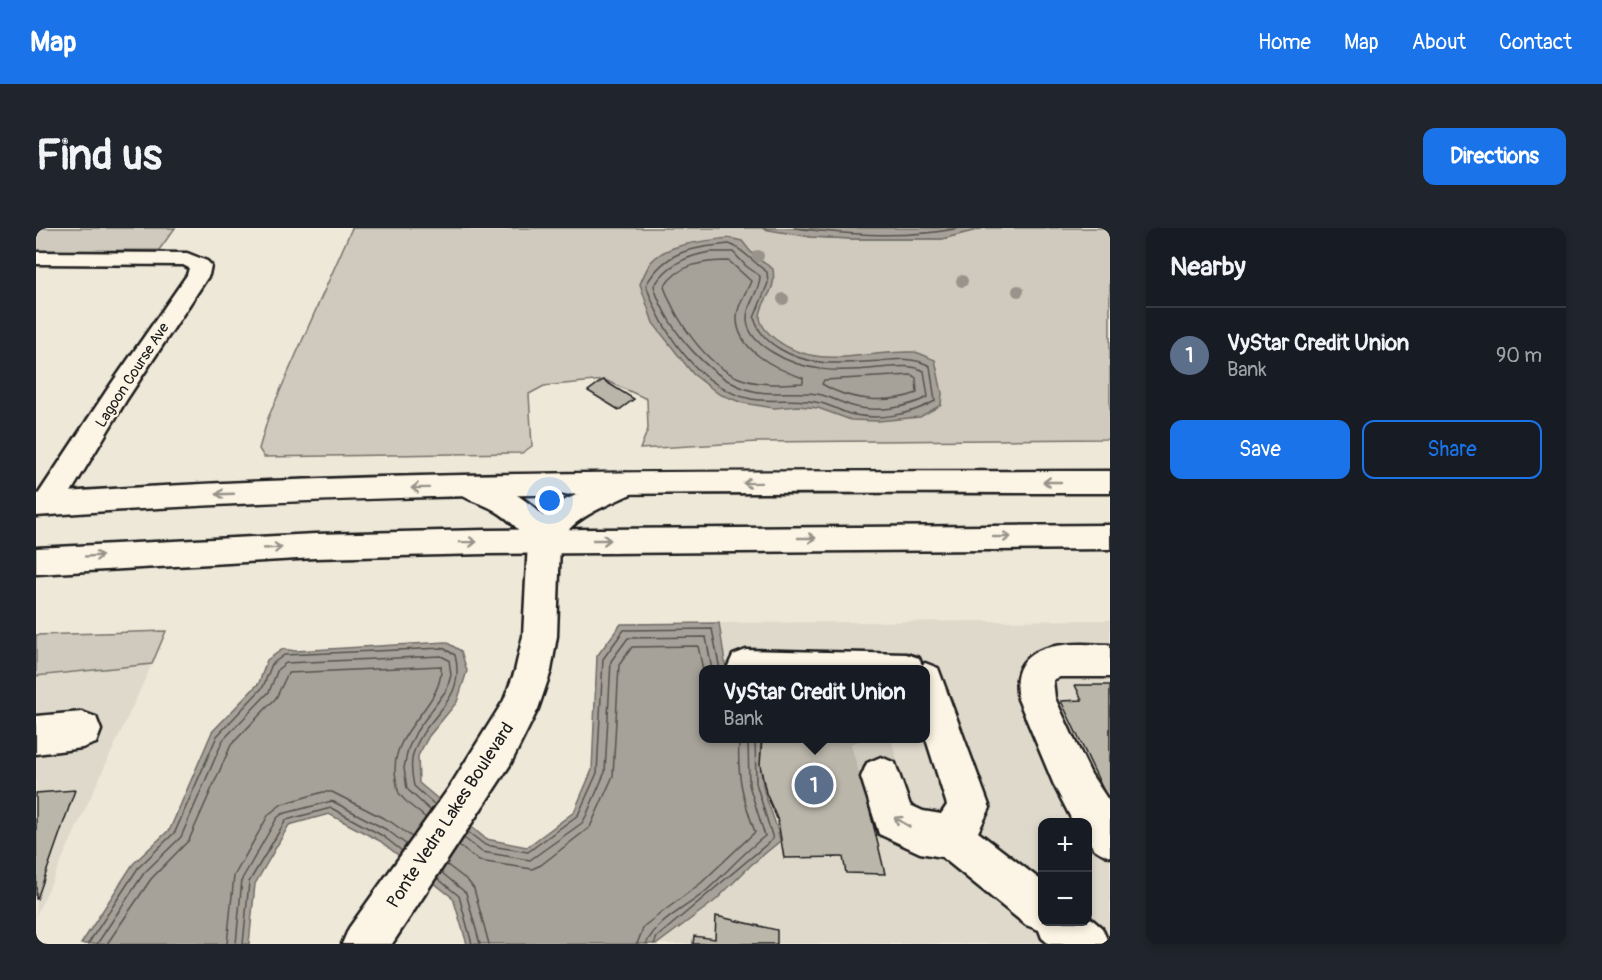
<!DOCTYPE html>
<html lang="en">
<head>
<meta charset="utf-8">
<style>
	body { margin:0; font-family:Pangolin,sans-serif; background:#20242c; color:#f1f3f6 }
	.controls { position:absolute; right:18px; bottom:18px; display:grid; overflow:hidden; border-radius:12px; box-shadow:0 3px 9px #0003 }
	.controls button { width:54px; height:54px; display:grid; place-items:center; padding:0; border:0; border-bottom:2px solid #363941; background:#171b24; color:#f1f3f6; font:30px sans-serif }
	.you { position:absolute; left:514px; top:273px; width:21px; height:21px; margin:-15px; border:4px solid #fff; border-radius:50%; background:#1a73e8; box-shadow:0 0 0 9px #1a73e833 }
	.badge { display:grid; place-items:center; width:39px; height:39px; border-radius:50%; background:#1a73e8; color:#fff; font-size:20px; font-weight:700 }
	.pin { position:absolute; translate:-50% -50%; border:3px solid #fff; box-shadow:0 2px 6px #0006 }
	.popup { position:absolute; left:663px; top:437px; width:231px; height:78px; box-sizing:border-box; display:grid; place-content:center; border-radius:12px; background:#171b24; filter:drop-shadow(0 2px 4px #0005); font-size:20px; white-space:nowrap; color:#9ea1a6 }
	.popup b { font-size:22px; color:#f1f3f6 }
	.popup::after { content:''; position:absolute; left:50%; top:100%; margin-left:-12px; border:12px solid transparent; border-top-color:#171b24 }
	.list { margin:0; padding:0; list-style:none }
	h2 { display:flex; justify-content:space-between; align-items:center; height:78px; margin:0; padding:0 24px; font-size:26px }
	h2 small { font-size:20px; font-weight:400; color:#9ea1a6 }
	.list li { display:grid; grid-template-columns:39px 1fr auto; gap:18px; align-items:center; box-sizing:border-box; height:96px; padding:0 24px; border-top:2px solid #363941 }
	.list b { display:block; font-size:22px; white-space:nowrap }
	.list p { margin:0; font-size:20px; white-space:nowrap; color:#9ea1a6 }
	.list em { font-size:20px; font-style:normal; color:#9ea1a6 }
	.actions { display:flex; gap:12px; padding:18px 24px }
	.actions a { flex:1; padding:14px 0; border:2px solid #1a73e8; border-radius:12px; text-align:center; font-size:21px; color:#1a73e8 }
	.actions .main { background:#1a73e8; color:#fff }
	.map { position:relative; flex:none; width:1074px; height:716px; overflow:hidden; border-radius:12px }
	header { display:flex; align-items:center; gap:36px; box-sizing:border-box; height:84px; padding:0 30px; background:#1a73e8; color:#fff }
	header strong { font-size:28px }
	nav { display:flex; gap:33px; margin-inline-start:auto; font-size:21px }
	.intro { display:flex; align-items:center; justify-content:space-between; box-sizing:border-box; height:144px; padding:0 36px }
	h1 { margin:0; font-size:42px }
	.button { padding:15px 27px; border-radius:12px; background:#1a73e8; color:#fff; font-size:21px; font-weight:700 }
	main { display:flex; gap:36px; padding:0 36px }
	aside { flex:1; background:#171b24; border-radius:12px; box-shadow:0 3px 9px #0003 }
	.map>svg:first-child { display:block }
	.built { fill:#ded9cb; fill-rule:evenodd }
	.green { fill:#cfcabd; stroke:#76736c; stroke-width:1.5 }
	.water { fill:#a7a299; stroke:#6f6c67; stroke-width:1.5 }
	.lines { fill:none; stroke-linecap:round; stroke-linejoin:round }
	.shore { stroke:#54524e; stroke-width:1.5 }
	.building { fill:#bab6aa; stroke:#1c1c1c; stroke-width:1.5 }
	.minor-tunnel { stroke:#cec9bd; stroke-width:40; stroke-dasharray:40 20; stroke-linecap:butt }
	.minor-casing { stroke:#1c1c1c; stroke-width:5 }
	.major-casing { stroke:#1c1c1c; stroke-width:5 }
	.minor { fill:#fcf5e5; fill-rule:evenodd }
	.major { fill:#fcf5e5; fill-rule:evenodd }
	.tree { fill:#98948b }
	.oneway { stroke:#97938b }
	.labels { text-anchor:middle; stroke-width:4.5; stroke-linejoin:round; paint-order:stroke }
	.far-street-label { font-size:15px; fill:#1c1c1c; stroke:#fcf5e5 }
	.street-label { font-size:18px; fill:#1c1c1c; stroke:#fcf5e5 }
</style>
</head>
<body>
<header>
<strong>Map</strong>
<nav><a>Home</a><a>Map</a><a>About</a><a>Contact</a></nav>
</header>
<div class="intro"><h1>Find us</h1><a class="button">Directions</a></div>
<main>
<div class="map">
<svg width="1074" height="716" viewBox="0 0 1074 716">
	<rect width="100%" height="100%" fill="#eee8d9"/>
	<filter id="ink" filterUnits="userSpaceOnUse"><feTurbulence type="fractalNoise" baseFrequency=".0167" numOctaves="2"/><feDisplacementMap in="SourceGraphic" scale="12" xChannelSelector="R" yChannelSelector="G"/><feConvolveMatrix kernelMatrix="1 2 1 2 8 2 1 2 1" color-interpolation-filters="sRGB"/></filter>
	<g filter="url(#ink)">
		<path class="built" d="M1074 392V716H621L680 672 715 637 744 613 741 593 729 566 723 536 725 511 889 510V442L690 441 683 395ZM1006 594H1052V694H1006Z
			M116 436 0 688V448Z"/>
		<path class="green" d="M0 0H139L123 22 0 23Z
			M316 0H730L775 9 817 11H906L948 0H1074V211L721 214 604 221 612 201 611 171 569 152 508 158 493 166 496 218 486 225 228 229 223 221 232 190Z
			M130 403 116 436 0 448V407Z"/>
		<path class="water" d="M730 0H948L906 11H817L775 9 727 1Z
			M693 10 706 13 718 28 737 41C741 66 725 70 724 89 724 98 733 106 739 111 782 144 829 122 878 124 885 125 893 130 899 132L906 165 905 177 884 189 842 193 815 192 782 180 762 178 738 180 707 175 683 166 657 146 617 95 604 56C607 49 611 40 615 34 631 15 670 13 693 10Z
			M683 395 690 441 667 442V510L725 511C724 529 724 545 728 563 733 581 741 594 744 613L715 637 680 672 621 716H431L417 670 344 613 293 586 253 597 219 656 213 716H45L97 636 134 601 176 504 223 455 231 432 247 421 259 423 410 414 425 423 431 443 421 474 393 508 382 528 383 555 450 611 491 619 538 584 556 542 561 428 585 396Z"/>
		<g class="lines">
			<path class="shore" d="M759 0C814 7 870 11 924 0
				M693 16C705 19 719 36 731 44L732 55 718 90C722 104 732 114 744 121 775 140 810 135 844 133 862 131 878 129 894 138L899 173C874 187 842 193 814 186 804 183 795 177 784 175 762 169 738 175 715 171 663 160 626 104 610 57 630 22 656 20 693 16Z
				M675 24H697L710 38 724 48C724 64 710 76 711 92 712 106 724 117 736 124 769 145 805 144 843 140 859 139 874 136 888 143L892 169C870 180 841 185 816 178 806 175 796 170 786 167 766 162 743 167 722 164 678 157 629 100 618 58 631 37 650 28 675 24Z
				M693 33 715 53C711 64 701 76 701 89 700 122 740 141 767 150V155C746 156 723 158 703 150 669 136 640 92 628 59 642 36 668 33 693 33Z
				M876 147 880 150 881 165C851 176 813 173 786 156L788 152Z
				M432 604 449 617 492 624 542 587 561 545 567 431 588 402 676 401 684 442
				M428 610 446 624 494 632 546 595 550 588 569 544 575 433 592 410 670 409 676 442
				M423 618 443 633 496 641 505 637 554 599 577 548 583 437 596 419 662 418 667 442
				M410 636 432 653 438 661 453 716
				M405 644 430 665 444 716
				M401 650 423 668 436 716
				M52 716 102 640 139 604 181 508 227 459 236 436 248 427 407 420 419 427C431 475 389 486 377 526 374 536 376 548 378 558L399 577
				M61 716 108 645 145 609 187 512 233 464 242 441 250 435 405 428 413 432 415 447 411 461 380 504 372 521 368 540 371 561 395 583
				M71 716 115 651 153 612 195 517 240 470 252 445 405 438C408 479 351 503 360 551 361 555 361 561 363 565 368 574 382 583 390 590
				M191 716 198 648 233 586 246 576 287 564H296L355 594 376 609
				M200 716 206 651 241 590 246 586 296 573 351 602 371 617
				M207 716 213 654 250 592 295 580 347 608 366 623
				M601 716 608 698 665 655 719 604C706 568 701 548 703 510
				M610 716C622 691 651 680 671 662 691 644 708 624 729 608L713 557 712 510
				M618 716 621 709 737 611 720 555 719 510"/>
		</g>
		<path class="building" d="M567 152 598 171 583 182 552 163Z
			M1039 457H1074V576L1025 473 1046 472Z
			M726 510H841L853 550 826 549 849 646 810 645 807 629 748 630 742 593 730 565 724 537Z
			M39 562 1 671H0V565Z
			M680 688 741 702V716H657L658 708 679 711Z"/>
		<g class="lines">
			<path class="minor-tunnel" d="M834 510 845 549"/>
			<g class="minor-casing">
				<path id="minor" d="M0 24 151 25 171 33 175 37 173 47 91 171 23 284 12 287 1 284V268L71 162 151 47 153 40 147 37 0 36Z
					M589 245 599 248 604 256 599 264C575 276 538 288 524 313L521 408 515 443 502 481 474 537 356 716H306L313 700 413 560 468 472 479 443 487 408 492 314C483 301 472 290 458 282 445 274 426 272 418 259L423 251C447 244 490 269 507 288L529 272Z
					M1046 416 1074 417V449H1024L1017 452 1019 470 1038 511 1055 546 1074 575V629C1053 620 1052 617 1052 594H1038L1036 592 1018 557 982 471C973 425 1008 416 1046 416Z
					M710 422 870 426 883 430 886 437 889 435 902 440 954 580 942 604 1006 653V694H1052V688L1066 700 1073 716H1013L1006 710 1003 702 990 697 906 629 884 625 843 606 825 549 831 535 845 529 859 535 874 577 887 583 905 586 911 577 889 508V442H694L692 438 697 427Z
					M46 484 60 489 65 502 60 515 46 520 0 526V488Z"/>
			</g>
			<g class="major-casing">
				<path id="major" d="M1074 243V265C716 265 357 261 0 288V266C357 240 716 244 1074 243Z
					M1074 297V321L449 326 279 330 0 346V320L279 306 449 302Z"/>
			</g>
			<use href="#minor" class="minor"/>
			<use href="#major" class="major"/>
		</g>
		<g class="tree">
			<circle cx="722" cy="28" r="6"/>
			<circle cx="926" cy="53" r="6"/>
			<circle cx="982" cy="63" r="6"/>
			<circle cx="747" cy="71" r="6"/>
		</g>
		<defs><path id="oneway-shaft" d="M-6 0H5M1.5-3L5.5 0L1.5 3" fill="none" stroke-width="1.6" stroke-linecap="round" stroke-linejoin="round" transform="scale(1.5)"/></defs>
		<g class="oneway">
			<use href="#oneway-shaft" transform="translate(1016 254) rotate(-180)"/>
			<use href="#oneway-shaft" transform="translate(716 255) rotate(179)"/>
			<use href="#oneway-shaft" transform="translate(384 260) rotate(179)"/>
			<use href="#oneway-shaft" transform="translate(189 266) rotate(178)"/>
			<use href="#oneway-shaft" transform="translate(966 309)"/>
			<use href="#oneway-shaft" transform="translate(771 310)"/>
			<use href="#oneway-shaft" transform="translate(566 312)"/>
			<use href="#oneway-shaft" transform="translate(432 314) rotate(-1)"/>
			<use href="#oneway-shaft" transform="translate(237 320) rotate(-3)"/>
			<use href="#oneway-shaft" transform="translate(58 328) rotate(-3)"/>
			<use href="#oneway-shaft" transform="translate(866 594) rotate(-149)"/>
		</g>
	</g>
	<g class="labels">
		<g class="far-street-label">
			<text transform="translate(96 147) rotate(-57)" y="5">Lagoon Course Ave</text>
		</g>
		<g class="street-label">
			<text transform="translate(414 587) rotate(-57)" y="6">Ponte Vedra Lakes Boulevard</text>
		</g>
	</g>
</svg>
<div class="controls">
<button>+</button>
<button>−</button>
</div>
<div class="you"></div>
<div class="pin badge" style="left:778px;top:557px;background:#5c6f8a">1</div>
<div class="popup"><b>VyStar Credit Union</b>Bank</div>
</div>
<aside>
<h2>Nearby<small></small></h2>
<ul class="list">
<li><span class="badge" style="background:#5c6f8a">1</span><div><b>VyStar Credit Union</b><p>Bank</p></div><em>90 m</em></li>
</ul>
<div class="actions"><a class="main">Save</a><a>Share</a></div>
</aside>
</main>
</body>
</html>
